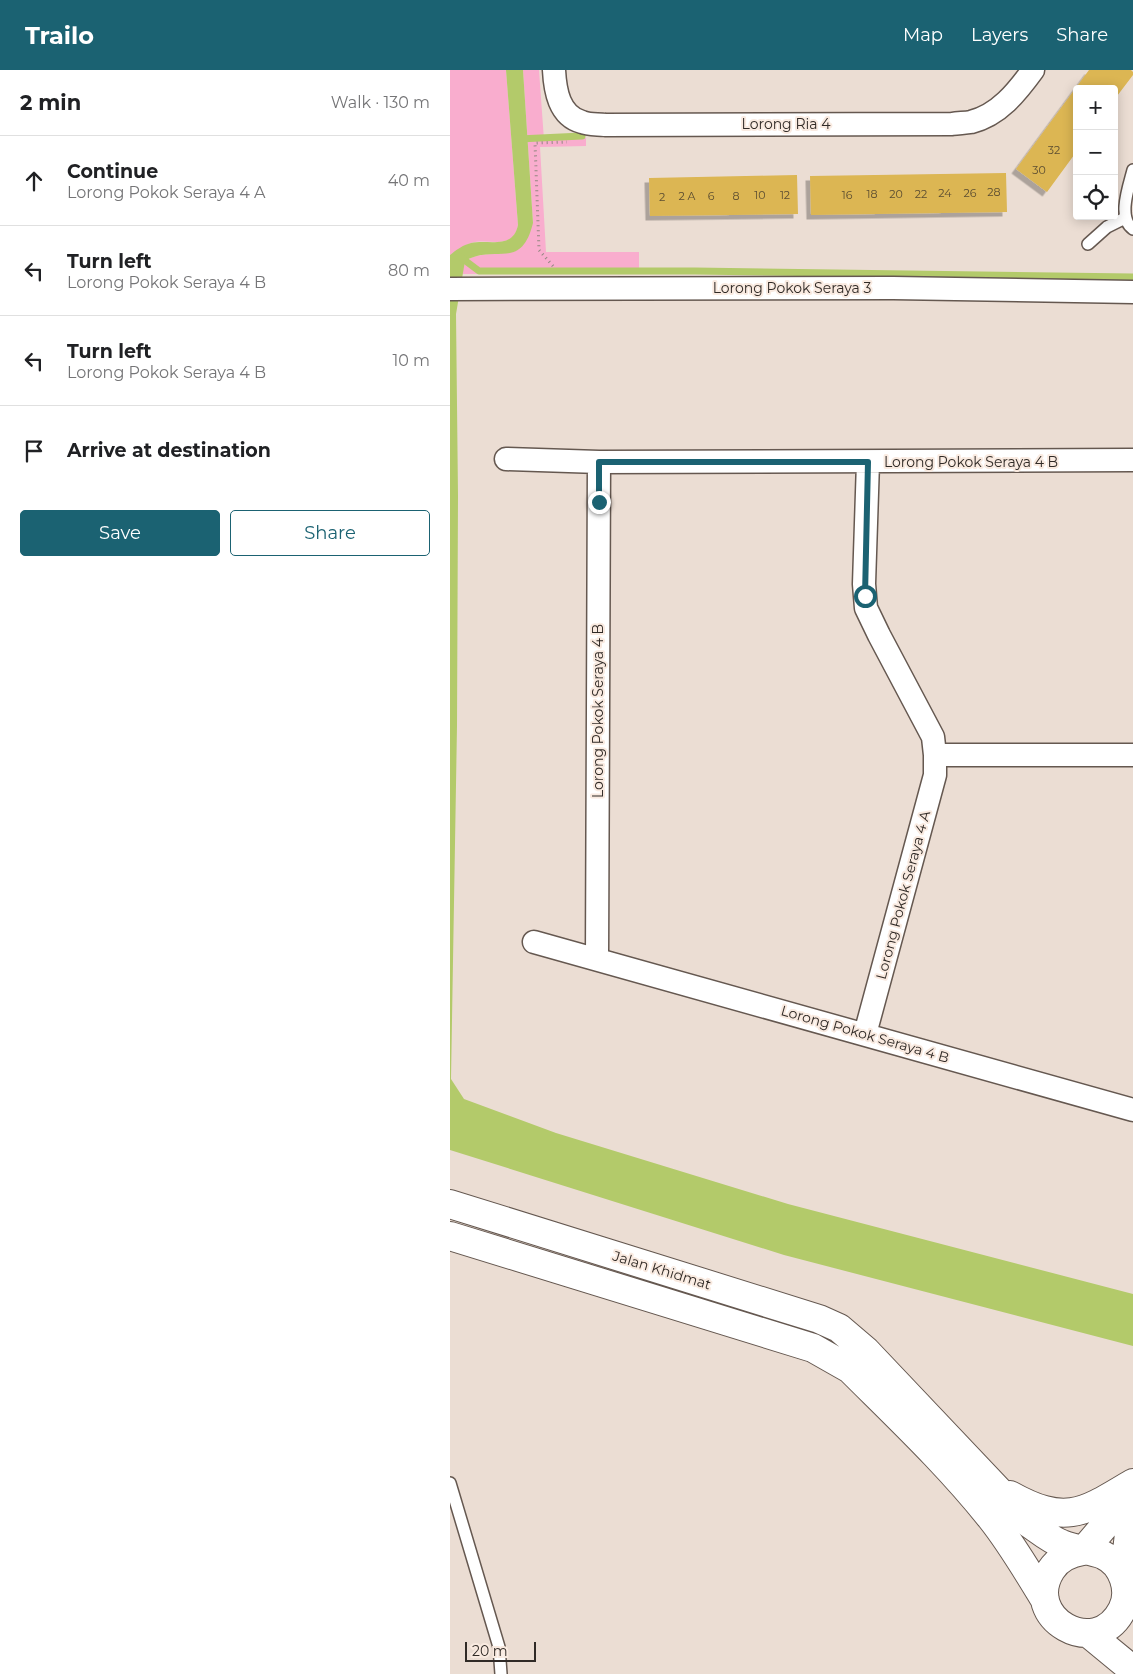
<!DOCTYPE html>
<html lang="en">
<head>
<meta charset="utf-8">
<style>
	body { margin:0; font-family:Montserrat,sans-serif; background:#f2f2f2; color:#202124 }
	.controls { position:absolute; right:15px; top:15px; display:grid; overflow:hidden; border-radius:5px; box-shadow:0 2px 12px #0003 }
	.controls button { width:45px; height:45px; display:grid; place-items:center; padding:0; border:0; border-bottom:1px solid #e0e0e0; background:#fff; color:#202124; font:25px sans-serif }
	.scale { position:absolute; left:15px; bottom:12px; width:71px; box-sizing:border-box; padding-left:5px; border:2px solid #302a26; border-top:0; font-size:14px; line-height:18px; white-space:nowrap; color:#302a26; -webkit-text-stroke:4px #f9eae0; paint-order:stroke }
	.stop { position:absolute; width:15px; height:15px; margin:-11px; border:4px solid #1b6272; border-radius:50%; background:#fff }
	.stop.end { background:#1b6272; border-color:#fff; box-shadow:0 1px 5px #0008 }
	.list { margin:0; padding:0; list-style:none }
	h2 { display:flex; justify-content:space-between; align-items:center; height:65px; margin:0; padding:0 20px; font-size:21px }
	h2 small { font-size:16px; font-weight:400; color:#757577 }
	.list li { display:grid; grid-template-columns:32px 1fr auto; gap:15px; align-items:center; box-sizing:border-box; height:90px; padding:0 20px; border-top:1px solid #e0e0e0 }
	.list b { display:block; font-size:19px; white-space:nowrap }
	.list p { margin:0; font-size:16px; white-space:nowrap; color:#757577 }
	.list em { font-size:16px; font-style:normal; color:#757577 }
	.actions { display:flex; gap:10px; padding:15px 20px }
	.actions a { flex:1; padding:11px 0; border:1px solid #1b6272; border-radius:5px; text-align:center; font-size:18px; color:#1b6272 }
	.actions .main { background:#1b6272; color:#fff }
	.icon { flex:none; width:28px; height:28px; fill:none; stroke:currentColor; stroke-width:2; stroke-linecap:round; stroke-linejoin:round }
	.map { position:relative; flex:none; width:683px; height:1604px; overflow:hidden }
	header { display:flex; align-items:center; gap:30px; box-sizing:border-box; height:70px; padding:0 25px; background:#1b6272; color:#fff }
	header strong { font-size:24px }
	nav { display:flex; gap:28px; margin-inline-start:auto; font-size:18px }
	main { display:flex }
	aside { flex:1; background:#fff }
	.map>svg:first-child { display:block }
	.green { fill:#f9adce }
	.water { fill:#b3ca6a }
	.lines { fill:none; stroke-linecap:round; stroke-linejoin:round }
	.stream { stroke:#b3ca6a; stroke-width:7 }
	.building { fill:#dcb652; filter:url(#shadow) }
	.service-casing { stroke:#655850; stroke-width:14 }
	.minor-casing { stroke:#655850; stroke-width:25 }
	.tertiary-casing { stroke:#655850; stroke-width:30 }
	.path { stroke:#928780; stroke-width:3; stroke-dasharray:1 4; stroke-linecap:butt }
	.service { stroke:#fff; stroke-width:11 }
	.minor { stroke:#fff; stroke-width:22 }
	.tertiary { stroke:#fff; stroke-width:28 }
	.route { stroke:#1b6272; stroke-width:6 }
	.labels { text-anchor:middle; stroke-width:4; stroke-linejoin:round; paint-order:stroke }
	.number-label { font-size:11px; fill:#5b4d31 }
	.street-label { font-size:14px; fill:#302a26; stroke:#f9eae0 }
</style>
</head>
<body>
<header>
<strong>Trailo</strong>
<nav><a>Map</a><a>Layers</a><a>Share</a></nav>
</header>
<main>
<aside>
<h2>2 min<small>Walk · 130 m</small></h2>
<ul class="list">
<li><svg class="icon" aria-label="ahead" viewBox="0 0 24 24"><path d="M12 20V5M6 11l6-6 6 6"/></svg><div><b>Continue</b><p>Lorong Pokok Seraya 4 A</p></div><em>40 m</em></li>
<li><svg class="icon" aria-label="left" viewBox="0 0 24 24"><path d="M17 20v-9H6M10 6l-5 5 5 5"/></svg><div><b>Turn left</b><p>Lorong Pokok Seraya 4 B</p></div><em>80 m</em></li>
<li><svg class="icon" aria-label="left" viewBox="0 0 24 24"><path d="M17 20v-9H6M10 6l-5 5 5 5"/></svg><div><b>Turn left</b><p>Lorong Pokok Seraya 4 B</p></div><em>10 m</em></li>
<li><svg class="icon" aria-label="arrive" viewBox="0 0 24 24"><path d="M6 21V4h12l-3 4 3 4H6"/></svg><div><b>Arrive at destination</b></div></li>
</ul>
<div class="actions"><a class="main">Save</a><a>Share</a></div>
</aside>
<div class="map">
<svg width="683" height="1604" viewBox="0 0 683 1604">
	<defs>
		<filter id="shadow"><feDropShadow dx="-4.5" dy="4.5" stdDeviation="0" flood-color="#0004"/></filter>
	</defs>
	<rect width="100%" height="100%" fill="#ebddd3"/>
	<path class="green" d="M0 0H56L68 155C63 182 38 167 21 173 14 176 6 182 0 185Z
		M73 0H89L94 70 136 68V76L90 77 96 182H189V203L12 204 15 191C26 184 37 184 50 184L83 153Z"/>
	<path class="water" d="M56 0H73L83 153C71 202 45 173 15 191L6 244 8 426 7 656 1 1009 14 1029 106 1063 338 1134 683 1224V1276L334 1185 0 1080V185C6 180 13 175 21 173 38 169 63 180 68 155Z"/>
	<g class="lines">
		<path class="stream" d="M69 69 132 66
			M9 186 29 201H245L683 207"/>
	</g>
	<path class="building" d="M639 0H681L683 2V5L664 30V19H627V81L597 122 566 99Z
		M556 103 557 142 361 145 360 106Z
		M347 105 348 144 200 146 199 108Z"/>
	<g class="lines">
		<g class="service-casing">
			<path id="service" d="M683 100C679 116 667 148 683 159
				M638 174 657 157 675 148
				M0 1413 49 1577 51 1604"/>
		</g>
		<g class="minor-casing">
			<path id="minor" d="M104 0C105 20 109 46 132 52 139 55 148 54 155 55L502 54C508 53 515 53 521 52 549 45 567 22 583 0
				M0 219 443 218 683 222
				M56 389 149 392 683 390
				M485 685H683
				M84 872 683 1040
				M147 889 149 392
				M415 964 485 705V685L483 667 429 565 416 538 414 514 418 392"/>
		</g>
		<g class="tertiary-casing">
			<path id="tertiary" d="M0 1134 369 1249 389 1258 416 1281 580 1454C590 1461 601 1470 612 1474 626 1480 641 1480 653 1485 673 1494 682 1521 672 1540 646 1591 571 1548 601 1500 608 1489 620 1483 633 1481
				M0 1166 363 1278 400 1299C448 1347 498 1394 541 1448 561 1473 578 1502 595 1530
				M560 1425C616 1456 633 1443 683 1413
				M633 1481 675 1432 680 1431 683 1424
				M674 1508 682 1437 680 1431
				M638 1563 683 1600"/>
		</g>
		<path class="path" d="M103 196 89 180 85 73 117 72"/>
		<use href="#service" class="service"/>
		<use href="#minor" class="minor"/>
		<use href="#tertiary" class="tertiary"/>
	</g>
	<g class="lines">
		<path class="route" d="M149 432V392H418L415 526"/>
	</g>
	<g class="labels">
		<g class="number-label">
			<text x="604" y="84">32</text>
			<text x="589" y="104">30</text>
			<text x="544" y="126">28</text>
			<text x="495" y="127">24</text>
			<text x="520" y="127">26</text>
			<text x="422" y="128">18</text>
			<text x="446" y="128">20</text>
			<text x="471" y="128">22</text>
			<text x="310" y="129">10</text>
			<text x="335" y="129">12</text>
			<text x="397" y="129">16</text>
			<text x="237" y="130">2 A</text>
			<text x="261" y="130">6</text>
			<text x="286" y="130">8</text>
			<text x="212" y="131">2</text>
		</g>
		<g class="street-label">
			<text x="336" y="59">Lorong Ria 4</text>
			<text x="342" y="223">Lorong Pokok Seraya 3</text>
			<text x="521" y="397">Lorong Pokok Seraya 4 B</text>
			<text transform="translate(148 641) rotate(-90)" y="5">Lorong Pokok Seraya 4 B</text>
			<text transform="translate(453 825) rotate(-75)" y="5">Lorong Pokok Seraya 4 A</text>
			<text transform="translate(415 964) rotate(16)" y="5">Lorong Pokok Seraya 4 B</text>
			<text transform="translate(212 1200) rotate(17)" y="5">Jalan Khidmat</text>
		</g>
	</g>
</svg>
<div class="controls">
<button>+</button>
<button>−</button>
<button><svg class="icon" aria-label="locate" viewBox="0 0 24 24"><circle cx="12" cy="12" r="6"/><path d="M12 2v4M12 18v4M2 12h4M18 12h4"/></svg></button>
</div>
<div class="scale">20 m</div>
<div class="stop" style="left:415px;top:526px"></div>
<div class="stop end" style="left:149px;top:432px"></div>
</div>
</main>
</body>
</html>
